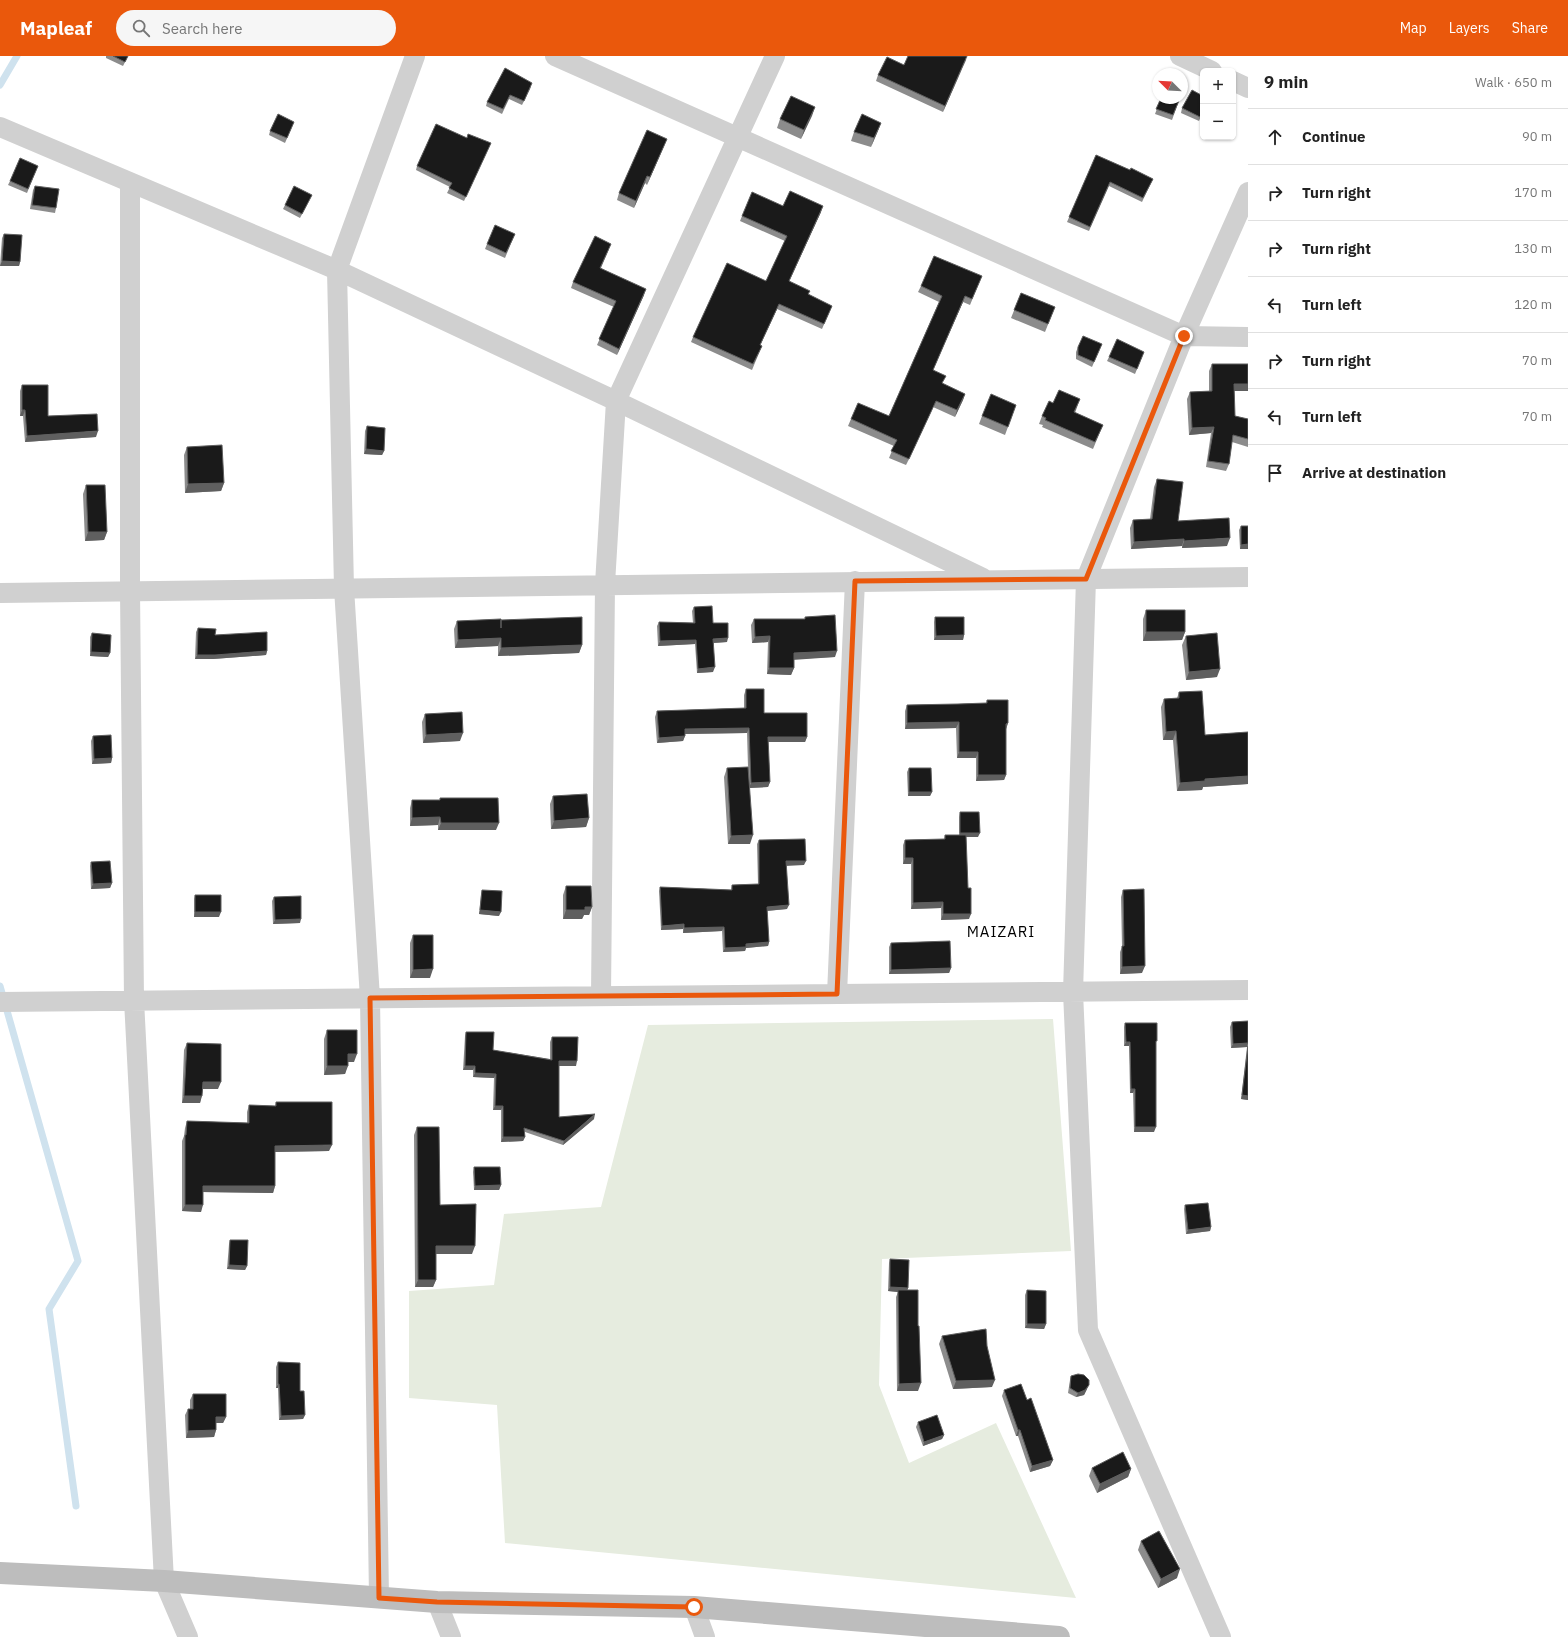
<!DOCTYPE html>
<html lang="en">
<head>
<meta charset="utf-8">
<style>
	body { margin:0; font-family:"IBM Plex Sans",sans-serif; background:#f6f6f6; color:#222 }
	.controls { position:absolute; right:12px; top:12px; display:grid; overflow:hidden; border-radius:6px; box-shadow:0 1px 3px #0004 }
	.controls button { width:36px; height:36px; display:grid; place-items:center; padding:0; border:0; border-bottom:1px solid #e0e0e0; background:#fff; color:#222; font:20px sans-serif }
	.compass { position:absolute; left:1152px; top:12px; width:36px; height:36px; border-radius:50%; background:#fff; box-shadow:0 1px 3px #0004; rotate:294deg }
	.stop { position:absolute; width:12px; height:12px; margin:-9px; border:3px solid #ea580c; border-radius:50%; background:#fff }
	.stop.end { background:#ea580c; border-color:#fff; box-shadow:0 1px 4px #0008 }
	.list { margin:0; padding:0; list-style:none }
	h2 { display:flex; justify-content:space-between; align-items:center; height:52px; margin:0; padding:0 16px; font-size:17px }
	h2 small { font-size:13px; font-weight:400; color:#767676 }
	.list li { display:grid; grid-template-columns:26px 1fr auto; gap:12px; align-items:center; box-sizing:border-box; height:56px; padding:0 16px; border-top:1px solid #e0e0e0 }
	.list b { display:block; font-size:15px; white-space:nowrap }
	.list em { font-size:13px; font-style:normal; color:#767676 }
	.icon { flex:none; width:22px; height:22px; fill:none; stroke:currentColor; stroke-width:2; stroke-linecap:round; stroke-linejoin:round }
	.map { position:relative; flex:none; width:1248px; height:1581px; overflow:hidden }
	header { display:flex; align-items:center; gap:24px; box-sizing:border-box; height:56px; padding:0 20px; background:#ea580c; color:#fff }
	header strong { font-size:19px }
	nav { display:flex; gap:22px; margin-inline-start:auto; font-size:14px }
	.search { width:280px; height:36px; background:#f6f6f6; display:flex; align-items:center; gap:10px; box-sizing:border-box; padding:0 14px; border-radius:22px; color:#767676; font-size:15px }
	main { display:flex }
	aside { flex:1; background:#fff }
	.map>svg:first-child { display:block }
	.green { fill:#e6ecdf }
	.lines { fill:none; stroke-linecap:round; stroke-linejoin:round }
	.stream { stroke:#cfe2ee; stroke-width:7 }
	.street { stroke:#d0d0d0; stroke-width:20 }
	.secondary { stroke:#bdbdbd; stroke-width:22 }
	.wall { fill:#8c8c8c }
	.shaded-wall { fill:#5f5f5f }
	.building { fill:#1a1a1a; stroke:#5f5f5f }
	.route { stroke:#ea580c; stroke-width:5 }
	.labels { text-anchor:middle; stroke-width:4; stroke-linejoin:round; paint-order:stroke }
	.quarter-label { font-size:15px; letter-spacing:1px; fill:#000; stroke:#fff }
</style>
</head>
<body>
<header>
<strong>Mapleaf</strong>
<div class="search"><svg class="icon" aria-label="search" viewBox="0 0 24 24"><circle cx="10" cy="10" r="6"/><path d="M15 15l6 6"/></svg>Search here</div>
<nav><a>Map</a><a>Layers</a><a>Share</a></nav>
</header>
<main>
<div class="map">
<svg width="1248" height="1581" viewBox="0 0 1248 1581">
	<rect width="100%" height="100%" fill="#fff"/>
	<path class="green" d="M1053 963 1071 1195 882 1203 879 1329 909 1407 996 1367 1076 1542 505 1487 497 1349 409 1342V1235L494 1229 504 1158 601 1151 648 969Z"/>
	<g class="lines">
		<path class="stream" d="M0 29 17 0
			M0 930 78 1205 49 1253 76 1450"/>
		<path class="street" d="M555 0 1184 280 1248 281
			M1180 0 1212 15
			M1233 25 1248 32
			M0 71 337 214 616 345 983 522
			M130 127V534L134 944 164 1525 188 1581
			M0 537 1248 521
			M837 938 855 525
			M601 940 605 528 616 345 775 0
			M0 946 1248 934
			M379 1542 370 942 344 532 337 214 415 0
			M437 1546 451 1581
			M694 1551 705 1581
			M1221 1581 1088 1274 1073 936 1086 523 1184 280 1248 136"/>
		<path class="secondary" d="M0 1517 164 1525 437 1546 694 1551 1059 1581"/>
	</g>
	<path class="wall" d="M106 0H128L123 10 106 2Z
		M966 4 943 56 876 25 878 19 904 9Z
		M531 31 522 49 509 43 502 58 486 50 487 46Z
		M1161 42H1180L1172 64 1155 58Z
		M815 51 801 83 777 72 780 63Z
		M1182 52 1203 56 1199 65 1181 57Z
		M294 66 285 87 269 79 270 75Z
		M881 67 871 91 851 85 854 76Z
		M467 82 491 87 464 145 447 137 450 131 416 114 417 110Z
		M667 83 647 129 645 127 634 152 617 144 619 137Z
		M1096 99 1130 114 1153 123 1142 146 1109 130 1089 175 1067 166Z
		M38 110 27 137 8 129 10 125Z
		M35 130 56 152 55 157 30 153 33 134Z
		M312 139 300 162 283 153 285 149Z
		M783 150 821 156 789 225 808 239 832 250 822 273 777 253 760 289 762 290 752 314 691 286 693 281 766 225 785 185 740 165 742 160Z
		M4 178 20 206 19 210H0L2 182Z
		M515 178 505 202 485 193 487 188Z
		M609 193 601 212 644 239 617 299 597 289 614 251 571 232 573 226Z
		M982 220 970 249 963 246 933 314 943 328 965 338 963 344 955 361 933 351 906 409 889 402 894 390 848 370 851 363 889 360 939 246 918 236 921 230Z
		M1021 237 1055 251 1045 276 1011 262Z
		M1102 288 1092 311 1076 303V296L1078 291Z
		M1144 296 1135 318 1107 305 1109 301Z
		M1212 308H1248V335H1234L1235 360 1248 363V391L1232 386 1229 408 1226 415 1206 411 1211 377 1189 379 1187 343 1190 336 1209 335V315Z
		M22 329 48 360 96 381 25 386 23 360H20V335Z
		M1080 343 1075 357 1103 369 1093 393 1042 371 1043 369 1039 368 1042 360 1053 347Z
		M1016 349 1005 379 979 368 982 360Z
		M367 370 384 395 382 399 364 398 365 375Z
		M187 391 224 427 221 435 185 437 184 399Z
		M1157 423 1178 465 1227 490 1182 492V490L1131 493 1130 472 1133 464 1150 463 1154 431Z
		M86 429 107 476 104 484 85 485 83 438Z
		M1241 470 1248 493H1240L1239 474Z
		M694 551 713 567 727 586 714 587 713 616 697 617 695 588 658 590 657 570 659 566 693 567 692 555Z
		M1146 554 1185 576 1182 584 1143 585V563Z
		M805 561 835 601 794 603V612L791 619 767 618 768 586 752 587 751 569 754 563H805Z
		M935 561 964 579 963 584H934V566Z
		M457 565H501L582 589 579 597 498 600V590L455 592 454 573Z
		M198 572 215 579 267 595 266 599 213 603H195L196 576Z
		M92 577 110 597 108 601 90 600V581Z
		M1186 580 1217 621 1186 624 1182 589Z
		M746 633 764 657 807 681 805 686H768L770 726 768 731 750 732V788H728L724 721 727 712 748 711 747 677 685 678V680L683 685 657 687 655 661 657 655 744 652V639Z
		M1179 636 1205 679 1248 676V728L1203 731 1202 734 1177 735 1173 684H1163L1161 651 1164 643 1177 642Z
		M987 644 1008 667 1006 673V719L1004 724 976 725V702H957L956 672 905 673V655L907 649 958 648 986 647Z
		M425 658 460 685 423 687 422 666Z
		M93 680 112 702 111 707 92 708 91 685Z
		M909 712 932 736 930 740H908L907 716Z
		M553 740 589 762 586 771 551 773 550 748Z
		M440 742 496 774H438V769L410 770V752L412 744H440Z
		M960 756 978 781H966L969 863 941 864V852L911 853V808H903V789L905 784 944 783 945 779H959V761Z
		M759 784 804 809H787V853L767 855 769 886 768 890 746 892 745 895 723 896 722 875 683 877V873L661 874 659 835 660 831 731 834 732 829 758 828 757 788Z
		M91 806 112 827 110 832 91 833 90 810Z
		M566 830 592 851 589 859H584L582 863H563V839Z
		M482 834 499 860 479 858 481 838Z
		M1123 834 1142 917 1120 918V896L1122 891 1121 841Z
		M195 839 219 861H194V843Z
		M274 841 300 867 273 868 272 845Z
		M413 879 430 922H410V887Z
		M891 887 951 912 949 917 889 918V891Z
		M1248 965V1044L1241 1043 1247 991 1231 992 1230 971 1232 966Z
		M1125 967 1156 989 1154 1076H1134L1133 1037H1130L1129 990H1124V971Z
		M327 974 354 1006H348L345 1018 324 1019V983Z
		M466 976 493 994 550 1003V986L552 981 576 1010H559V1061L594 1063 563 1089 525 1076V1081L523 1085 501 1086V1054H493L494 1022 473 1021V1014H463L465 980Z
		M187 987 218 1033H203L200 1047H182L184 994Z
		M276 1046 329 1095 275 1096V1130L273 1137 203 1136 201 1156 182 1155V1085L184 1080 185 1072 187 1065 247 1067V1056L249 1049 275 1050Z
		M417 1071 440 1149 472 1198H436V1224L433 1231H415L414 1079Z
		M474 1111 501 1129 499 1134H474L473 1116Z
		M1185 1149 1211 1171 1210 1175 1186 1178 1184 1153Z
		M230 1184 247 1210 245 1214 227 1213 229 1188Z
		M890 1203 908 1232 907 1234 918 1270V1335H897L896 1241 898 1236 888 1235 889 1207Z
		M1027 1234 1046 1268 1044 1273 1025 1272V1239Z
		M942 1280 987 1290 992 1331 953 1333 939 1288Z
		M278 1306 300 1335 305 1359 303 1363 279 1364 278 1332H276V1311Z
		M1071 1320 1087 1333 1084 1339 1076 1341 1068 1337 1070 1324Z
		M1004 1334 1027 1344 1053 1404 1050 1410 1030 1416 1018 1380H1016L1002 1340Z
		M193 1338 226 1361 223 1367H216V1374L214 1381 186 1382 185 1359 188 1353H190V1344Z
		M918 1366 944 1379 942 1383 923 1390 916 1371Z
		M1092 1412 1131 1413 1128 1421 1097 1437 1089 1420Z
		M1141 1485 1177 1522 1158 1532 1138 1494Z"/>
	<path class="shaded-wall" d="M968 0 966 4 943 56 945 50Z
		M815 51 812 60 801 83 804 74Z
		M881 67 878 75 871 91 874 82Z
		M667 83 664 90 647 129 650 121Z
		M647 120 645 127 634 152 636 145Z
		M823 150 821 156 787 230 789 225Z
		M2 205 20 206 19 210H0Z
		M646 233 644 239 617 299 619 293Z
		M965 240 963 246 930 320 933 314Z
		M779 248 777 253 758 294 760 289Z
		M1234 328H1248V335H1231Z
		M965 338 963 344 955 361 957 354Z
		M936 345 933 351 906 409 909 403Z
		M22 354H25L23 360H20Z
		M1214 371 1211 377 1189 379 1192 372Z
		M98 375 96 381 25 386 27 380Z
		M366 393 384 395 382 399 364 398Z
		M224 427 221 435 185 437 188 428Z
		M88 476H107L104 484 85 485Z
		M1230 482 1227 490 1182 492 1184 485Z
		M1184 483 1182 490 1131 493 1134 486Z
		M1248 488V493H1240L1241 489Z
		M1146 576H1185L1182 584 1143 585Z
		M964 579 963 584H934L936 580Z
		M770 580 768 586 752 587 755 581Z
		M501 582 498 590 455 592 458 584Z
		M728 582 727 586 712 587 713 583Z
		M696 584 695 588 658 590 660 585Z
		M582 589 579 597 498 600 501 592Z
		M267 595 266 599 213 603H195L197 599Z
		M837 595 835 601 792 604 794 597Z
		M91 596 110 597 108 601 90 600Z
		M715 611 713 616 697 617 698 613Z
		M769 612H794L791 619 767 618Z
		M1220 613 1217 621 1186 624 1189 616Z
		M959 666 956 672 905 673 907 667Z
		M1008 667 1006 673H1003L1006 668Z
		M749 672 747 677 683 678 685 673Z
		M1176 675 1173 684H1163L1166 676Z
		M463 677 460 685 423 687 426 679Z
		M685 680 683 685 657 687 659 682Z
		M768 681H807L805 686H766Z
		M959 696H978L976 702H957Z
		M112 702 111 707 92 708 94 703Z
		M978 719H1006L1004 724 976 725Z
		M1248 720V728L1203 731 1202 734 1177 735 1180 727 1205 723Z
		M770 726 768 731 749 732 751 727Z
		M909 736H932L930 740H908Z
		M440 761 438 769 410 770 412 762Z
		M589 762 586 771 551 773 554 765Z
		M441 767H499L496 774H438Z
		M960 777H980L978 781H959Z
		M753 779 750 788H728L731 780Z
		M905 802H913L911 808H903Z
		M786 805H806L804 809 785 810Z
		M112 827 110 832 91 833 93 828Z
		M943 846 941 852 911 853 913 847Z
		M789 849 787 853 765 855 767 851Z
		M585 851H592L589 859H584L582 863H563L566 854Z
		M480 854 501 856 499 860 479 858Z
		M195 856H221L219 861H194Z
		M943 858H971L969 863 941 864Z
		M301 863 300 867 273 868 275 864Z
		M684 868 683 873 661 874 662 870Z
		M724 871 722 875 683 877 684 872Z
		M769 886 768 890 746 892 745 895 723 896 725 892 746 888Z
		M1145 910 1142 917 1120 918 1122 911Z
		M951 912 949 917 889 918 891 914Z
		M433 913 430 922H410L413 914Z
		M1126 986H1130L1129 990H1124Z
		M1248 987 1247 991 1231 992 1233 988Z
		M348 998H357L354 1006H344Z
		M559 1005H577L576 1010H557Z
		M327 1010H348L345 1018 324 1019Z
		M465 1010H475L473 1014H463Z
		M475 1017 496 1018 494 1022 473 1021Z
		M203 1026H221L218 1033H200Z
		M1131 1033H1135L1133 1037H1130Z
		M1242 1039 1248 1040V1044L1241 1043Z
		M184 1040H202L200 1047H182Z
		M495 1050H503L501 1054H493Z
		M595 1058 594 1063 563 1089 564 1085Z
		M1135 1071H1156L1154 1076H1134Z
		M503 1081H525L523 1085 501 1086Z
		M332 1089 329 1095 273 1096 275 1090Z
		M501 1129 499 1134H474L475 1130Z
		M203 1130H275L273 1137 200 1136Z
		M185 1149H203L201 1156 182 1155Z
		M1211 1171 1210 1175 1186 1178 1188 1174Z
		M436 1190H475L472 1198H433Z
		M229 1209 247 1210 245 1214 227 1213Z
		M418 1224H436L433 1231H415Z
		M890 1231 908 1232 907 1236 898 1234V1236L888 1235Z
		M1027 1268H1046L1044 1273 1025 1272Z
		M995 1324 992 1331 953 1333 956 1325Z
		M921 1327 918 1335H897L899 1328Z
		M278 1328H279L278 1332H276Z
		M1089 1329 1084 1339 1076 1341 1078 1337Z
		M305 1359 303 1363 279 1364 281 1360Z
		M216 1361H226L223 1367H213Z
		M216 1374 214 1381 186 1382 188 1375Z
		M1018 1374H1020L1018 1380H1016Z
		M944 1379 942 1383 923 1390 924 1386Z
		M1053 1404 1050 1410 1030 1416 1032 1410Z
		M1131 1413 1128 1421 1097 1437 1100 1428Z
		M1180 1513 1177 1522 1158 1532 1161 1523Z"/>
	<path class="building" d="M113 0H128L125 6Z
		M908 0H967L945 50 878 19 887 1 904 9Z
		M505 12 532 27 524 45 510 39 503 53 487 46Z
		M1192 34 1203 40V55L1200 61 1182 52Z
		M791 40 815 51 804 74 780 63Z
		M1161 42H1180L1173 59 1156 53Z
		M278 58 294 66 287 82 270 75Z
		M862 58 881 67 874 82 854 76Z
		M436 68 467 82 468 78 491 87 466 141 449 132 452 127 417 110Z
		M647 74 667 83 650 121 647 120 636 145 619 137Z
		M1096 99 1130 114 1131 112 1153 123 1143 142 1110 126 1090 171 1069 161Z
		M20 102 38 110 28 133 10 125Z
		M35 130 59 133 56 152 32 149Z
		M294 130 312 139 302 158 285 149Z
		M790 135 823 150 789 225 810 235 808 238 832 250 824 268 779 248 760 289 762 290 753 308 693 281 727 207 766 225 787 180 742 160 752 136 783 150Z
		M495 169 515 178 506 197 487 188Z
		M4 178 22 179 20 206 2 205Z
		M595 180 611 188 600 212 646 233 619 293 599 283 616 245 573 226Z
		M934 200 982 220 972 243 965 240 933 314 946 320 942 327 965 338 957 354 936 345 909 403 891 395 897 384 851 363 858 347 889 360 942 240 921 230Z
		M1021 237 1055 251 1048 268 1014 254Z
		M1083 280 1102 288 1094 306 1078 299V291Z
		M1117 283 1144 296 1137 313 1109 301Z
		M1212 308H1248V328H1234L1235 360 1248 363V383L1233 379 1229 408 1208 405 1214 371 1192 372 1190 336 1212 335Z
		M22 329H48V360L97 358 98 375 27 380 25 354H22Z
		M1059 334 1080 343 1074 356 1103 369 1095 386 1045 364 1046 362 1042 360 1049 345 1053 347Z
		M991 338 1016 349 1008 371 982 360Z
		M367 370 385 372 384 395 366 393Z
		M222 389 224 427 188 428 187 391Z
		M1157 423 1183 426 1178 465 1229 462 1230 482 1184 485V483L1134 486 1133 464 1152 463Z
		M86 429H105L107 476H88Z
		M1241 470H1248V488L1241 489Z
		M712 550 713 567H728V582L713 583 715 611 698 613 696 584 660 585 659 566 695 567 694 551Z
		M1146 554H1185V576H1146Z
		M835 559 837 595 794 597V612H769L770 580 755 581 754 563H805V561Z
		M582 561V589L501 592V582L458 584 457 565 501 563V572V564Z
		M935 561H964V579L936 580Z
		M198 572 216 573 215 579 267 576V595L215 599H197Z
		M92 577 111 579 110 597 91 596Z
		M1217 577 1220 613 1189 616 1186 580Z
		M746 633H764V657H807V681H768L770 726 751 727 749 672 685 673V680L659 682 657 655 746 652Z
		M1202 635 1205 679 1248 676V720L1205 723V725L1180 727 1176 675 1166 676 1164 643 1179 642V636Z
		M987 644H1008V667L1006 668V719H978V696H959V666L907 667V649L958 648 987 647Z
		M462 656 463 677 426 679 425 658Z
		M111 679 112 702 94 703 93 680Z
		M748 711 753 779 731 780 727 712Z
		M909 712H931L932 736H909Z
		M587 738 589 762 554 765 553 740Z
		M440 742H498L499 767H441L440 761 412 762V744H440Z
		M960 756H979L980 777H960Z
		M945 779H966L968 832H971V858H943V846L913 847V802H905V784L945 783Z
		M805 783 806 805H786L789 849 767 851 769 886 746 888V891L725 892 724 871 684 872V868L662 870 660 831 732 834V829L759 828V784Z
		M110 805 112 827 93 828 91 806Z
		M566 830H591L592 851H585V854H566Z
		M1144 833 1145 910 1122 911V890H1124L1123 834Z
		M482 834 502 835 501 856 480 854Z
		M195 839H221V856H195Z
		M301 840V863L275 864 274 841Z
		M413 879H433V913L413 914Z
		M950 885 951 912 891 914V887Z
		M1248 965V987L1233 988 1232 966Z
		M1125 967H1157V985H1156V1071H1135V1033H1131L1130 986H1126Z
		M327 974H357V998H348V1010H327Z
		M466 976H494L493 994 552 1004V981H578L577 1005H559V1061L595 1058 564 1085 524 1072 525 1081H503V1050H495L496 1018 475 1017V1010H465Z
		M187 987 221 988V1026H203L202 1040H184Z
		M1248 990V1040L1242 1039Z
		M276 1046H332V1089L275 1090V1130H203V1149H185V1079H186L187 1065 249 1067V1049L276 1050Z
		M417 1071H439L440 1149 476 1148 475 1190H436V1224H418Z
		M474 1111H500L501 1129 475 1130Z
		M1208 1147 1211 1171 1188 1174 1185 1149Z
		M230 1184H248L247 1210 229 1209Z
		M890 1203 909 1204 908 1232 890 1231Z
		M898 1234H918V1270H919L921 1327 899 1328Z
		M1027 1234 1046 1235V1268H1027Z
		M986 1273 987 1290 995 1324 956 1325 942 1280Z
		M278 1306 300 1307V1335H304L305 1359 281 1360 279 1328H278Z
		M1078 1318 1084 1319 1089 1324V1329L1085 1334 1078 1337 1070 1332 1071 1320Z
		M1021 1328 1027 1344 1031 1342 1053 1404 1032 1410 1020 1374H1018L1004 1334Z
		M193 1338H226V1361H216V1374L188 1375V1353H193Z
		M937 1359 944 1379 924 1386 918 1366Z
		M1123 1396 1131 1413 1100 1428 1092 1412Z
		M1159 1475 1180 1513 1161 1523 1141 1485Z"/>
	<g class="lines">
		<path class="route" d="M694 1551 437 1546 379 1542 370 942 837 938 855 525 1086 523 1184 280"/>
	</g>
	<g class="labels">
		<g class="quarter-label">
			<text x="1001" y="881">MAIZARI</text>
		</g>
	</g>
</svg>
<div class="controls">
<button>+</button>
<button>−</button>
</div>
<svg class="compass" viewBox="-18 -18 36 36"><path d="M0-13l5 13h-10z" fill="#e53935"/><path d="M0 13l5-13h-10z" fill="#767676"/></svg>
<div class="stop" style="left:694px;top:1551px"></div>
<div class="stop end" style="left:1184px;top:280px"></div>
</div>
<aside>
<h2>9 min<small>Walk · 650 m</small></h2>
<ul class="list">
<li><svg class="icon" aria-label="ahead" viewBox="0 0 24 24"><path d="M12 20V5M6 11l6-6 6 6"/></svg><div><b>Continue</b></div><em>90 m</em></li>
<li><svg class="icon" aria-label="right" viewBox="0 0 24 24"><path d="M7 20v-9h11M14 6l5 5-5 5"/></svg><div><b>Turn right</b></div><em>170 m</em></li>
<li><svg class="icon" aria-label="right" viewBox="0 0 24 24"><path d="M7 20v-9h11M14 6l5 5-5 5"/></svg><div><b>Turn right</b></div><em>130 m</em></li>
<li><svg class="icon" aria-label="left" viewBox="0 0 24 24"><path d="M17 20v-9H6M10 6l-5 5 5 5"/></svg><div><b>Turn left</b></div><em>120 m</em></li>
<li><svg class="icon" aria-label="right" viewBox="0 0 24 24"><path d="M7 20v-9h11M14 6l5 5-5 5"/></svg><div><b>Turn right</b></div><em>70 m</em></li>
<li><svg class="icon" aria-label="left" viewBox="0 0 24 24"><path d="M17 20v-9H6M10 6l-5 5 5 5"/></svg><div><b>Turn left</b></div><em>70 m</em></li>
<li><svg class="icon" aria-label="arrive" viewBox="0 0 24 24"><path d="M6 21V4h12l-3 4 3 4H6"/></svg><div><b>Arrive at destination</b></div></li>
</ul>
</aside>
</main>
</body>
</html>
